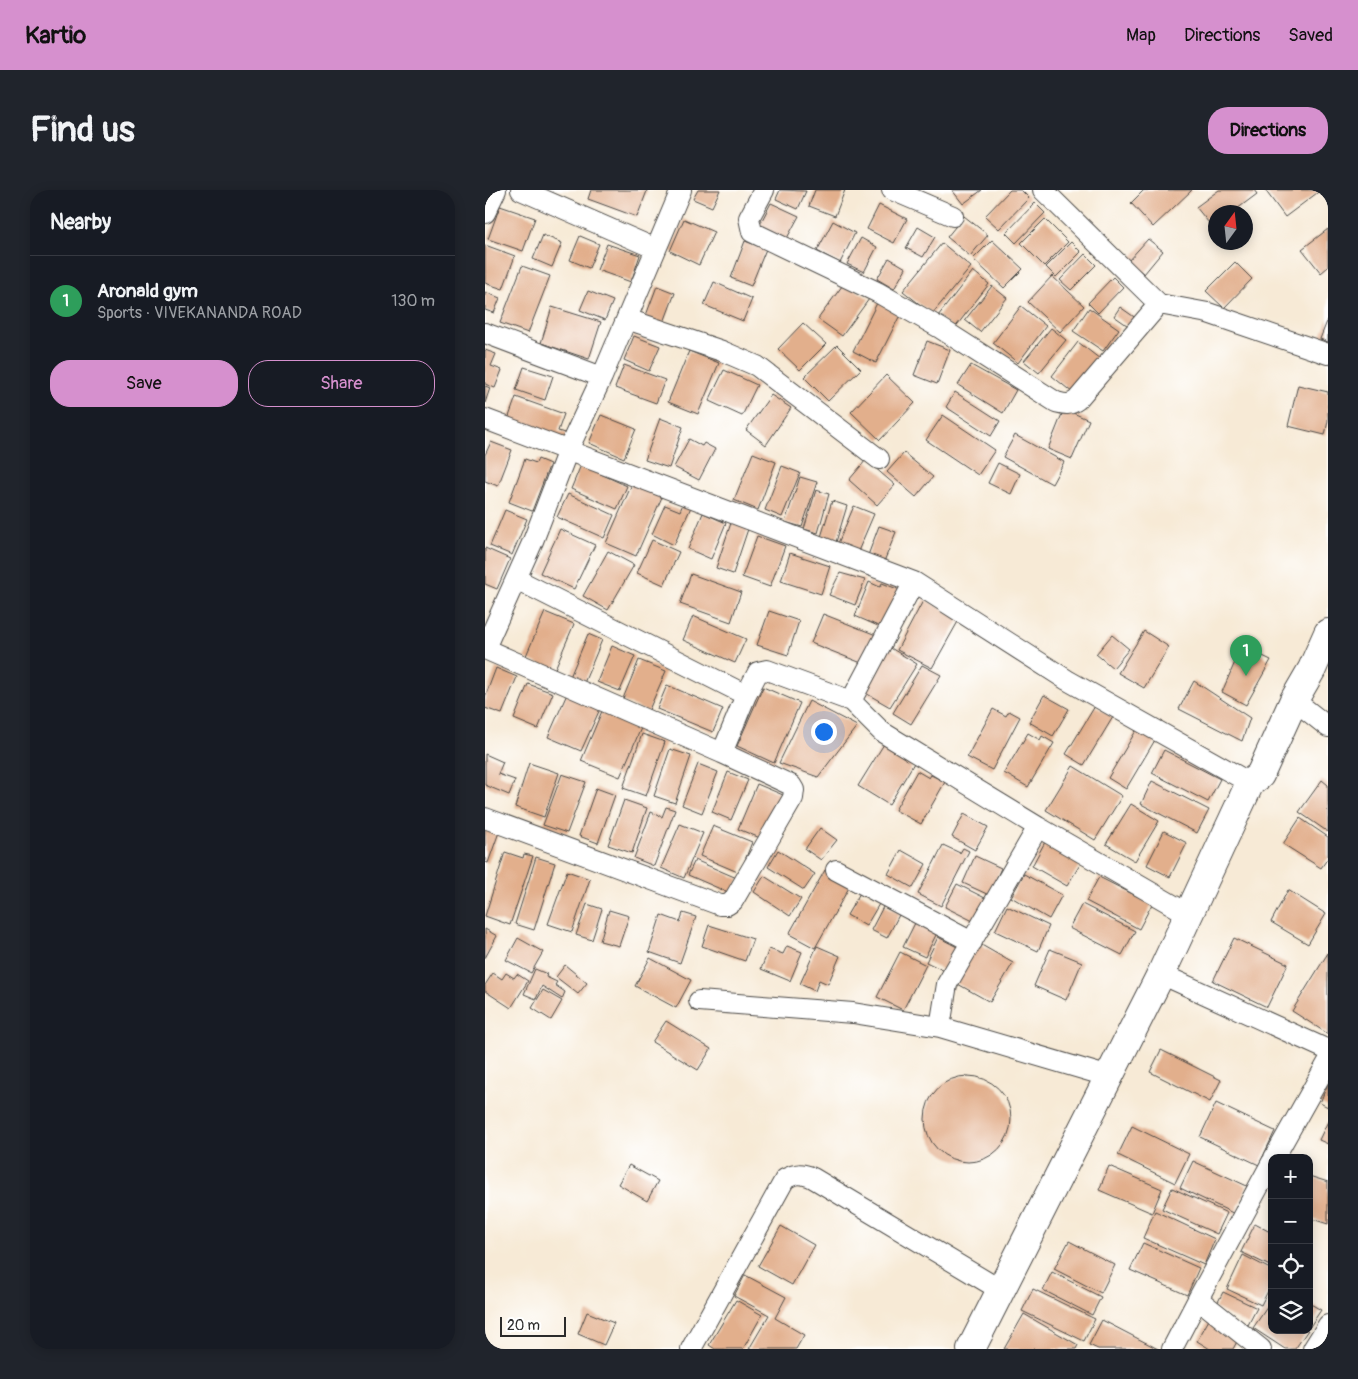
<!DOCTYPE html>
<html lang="en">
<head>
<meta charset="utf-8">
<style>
	body { margin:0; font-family:Pangolin,sans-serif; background:#20242c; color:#f1f3f6 }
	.controls { position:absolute; right:15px; bottom:15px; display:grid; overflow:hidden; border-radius:10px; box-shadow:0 2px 12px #0003 }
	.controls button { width:45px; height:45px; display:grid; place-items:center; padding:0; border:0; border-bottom:1px solid #363941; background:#171b24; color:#f1f3f6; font:25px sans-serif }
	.compass { position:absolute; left:723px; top:15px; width:45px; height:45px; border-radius:50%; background:#171b24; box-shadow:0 2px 12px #0003; rotate:15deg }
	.scale { position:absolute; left:15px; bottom:12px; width:66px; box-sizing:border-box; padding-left:5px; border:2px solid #2b2b2b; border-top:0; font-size:14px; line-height:18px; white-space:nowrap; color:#2b2b2b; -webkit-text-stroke:4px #fff; paint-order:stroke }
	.you { position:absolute; left:338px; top:541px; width:18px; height:18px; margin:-12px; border:4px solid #fff; border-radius:50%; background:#1a73e8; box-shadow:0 0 0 8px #1a73e833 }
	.badge { display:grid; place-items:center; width:32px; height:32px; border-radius:50%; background:#d690ce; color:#fff; font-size:16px; font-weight:700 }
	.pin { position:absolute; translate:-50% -41px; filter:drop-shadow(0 1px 2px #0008) }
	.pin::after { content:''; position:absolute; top:26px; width:18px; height:15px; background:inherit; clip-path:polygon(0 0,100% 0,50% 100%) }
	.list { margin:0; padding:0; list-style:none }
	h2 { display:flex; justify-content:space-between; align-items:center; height:65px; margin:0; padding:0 20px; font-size:21px }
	h2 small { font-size:16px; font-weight:400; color:#9ea1a6 }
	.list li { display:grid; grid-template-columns:32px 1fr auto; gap:15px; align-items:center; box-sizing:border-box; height:90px; padding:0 20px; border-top:1px solid #363941 }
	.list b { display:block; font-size:19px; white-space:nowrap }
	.list p { margin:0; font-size:16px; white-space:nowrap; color:#9ea1a6 }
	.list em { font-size:16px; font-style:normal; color:#9ea1a6 }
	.actions { display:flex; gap:10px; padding:15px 20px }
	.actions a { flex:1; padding:11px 0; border:1px solid #d690ce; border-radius:20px; text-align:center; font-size:18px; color:#d690ce }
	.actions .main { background:#d690ce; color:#111 }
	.icon { flex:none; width:28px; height:28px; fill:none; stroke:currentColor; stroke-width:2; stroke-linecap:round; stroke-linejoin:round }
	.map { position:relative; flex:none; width:843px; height:1159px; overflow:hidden; border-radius:20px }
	header { display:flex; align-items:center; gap:30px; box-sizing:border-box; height:70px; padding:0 25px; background:#d690ce; color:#111 }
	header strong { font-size:24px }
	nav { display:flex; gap:28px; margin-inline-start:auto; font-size:18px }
	.intro { display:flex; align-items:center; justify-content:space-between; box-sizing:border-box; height:120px; padding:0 30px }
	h1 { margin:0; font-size:35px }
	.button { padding:12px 22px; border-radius:20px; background:#d690ce; color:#111; font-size:18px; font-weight:700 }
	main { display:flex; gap:30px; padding:0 30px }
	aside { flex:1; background:#171b24; border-radius:20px; box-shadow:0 2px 12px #0003 }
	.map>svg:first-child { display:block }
	.building { fill:#e2af8c }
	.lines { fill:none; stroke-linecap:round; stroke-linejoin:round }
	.street-casing { stroke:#4a4845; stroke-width:22 }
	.secondary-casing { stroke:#4a4845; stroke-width:30 }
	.street { stroke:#fff; stroke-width:20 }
	.secondary { stroke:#fff; stroke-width:28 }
</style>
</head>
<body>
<header>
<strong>Kartio</strong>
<nav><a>Map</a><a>Directions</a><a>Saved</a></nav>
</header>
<div class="intro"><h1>Find us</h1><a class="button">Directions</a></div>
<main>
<aside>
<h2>Nearby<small></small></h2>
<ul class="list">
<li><span class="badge" style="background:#2e9e5b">1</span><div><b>Aronald gym</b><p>Sports · VIVEKANANDA ROAD</p></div><em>130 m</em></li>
</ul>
<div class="actions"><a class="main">Save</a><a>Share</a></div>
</aside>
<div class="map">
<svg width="843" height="1159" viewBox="0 0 843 1159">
	<rect width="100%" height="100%" fill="#fff"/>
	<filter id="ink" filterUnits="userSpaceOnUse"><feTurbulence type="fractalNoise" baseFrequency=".02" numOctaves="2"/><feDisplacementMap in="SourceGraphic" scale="10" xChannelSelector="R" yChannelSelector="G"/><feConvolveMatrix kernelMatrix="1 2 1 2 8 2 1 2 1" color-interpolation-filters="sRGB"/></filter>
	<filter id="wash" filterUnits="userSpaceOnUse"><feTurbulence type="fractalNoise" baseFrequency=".0096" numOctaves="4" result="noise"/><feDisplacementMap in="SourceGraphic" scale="20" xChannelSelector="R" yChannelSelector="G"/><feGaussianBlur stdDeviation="1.12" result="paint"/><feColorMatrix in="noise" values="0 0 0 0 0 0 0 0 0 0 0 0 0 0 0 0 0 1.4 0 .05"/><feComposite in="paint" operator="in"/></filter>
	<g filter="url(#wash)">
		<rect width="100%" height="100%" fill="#f7ead6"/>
		<g id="blocks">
			<path class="building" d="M106 0H160L162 1 152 27 103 9Z
				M213 0H235L227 17 208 9Z
				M295 0 321 1 313 19 291 9Z
				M330 0H360L350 26 324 16Z
				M467 0H497L478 14Z
				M525 0H536L544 8 514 39 500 26Z
				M659 0H707L668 37 646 13Z
				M734 0H769L772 4 748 22H731V36L728 38 711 17Z
				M780 0H836L800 27Z
				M286 13 314 26 301 50 274 36Z
				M550 13 560 23 531 53 521 43Z
				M394 15 422 29 409 53 382 39Z
				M15 16 50 28 38 61 3 49Z
				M479 26 503 45 485 66 462 47Z
				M199 29 229 42 214 75 185 61Z
				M560 29 583 52 559 76 536 53Z
				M348 31 370 43 355 73 332 61Z
				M433 37 450 47 438 67 421 58Z
				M843 39V77L836 83 817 59Z
				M58 45 77 53 67 77 48 69Z
				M95 46 114 54 104 78 85 70Z
				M376 48 392 57 379 82 362 74Z
				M663 49 678 61 659 84 643 71Z
				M507 50 538 79 519 98 488 69Z
				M260 51 281 59 266 96 246 88Z
				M586 52 596 62 571 87 561 77Z
				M457 53 486 77 447 124 418 101Z
				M122 54 155 65 146 92 112 80Z
				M0 55 30 66 18 99 0 93Z
				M600 64 611 75 586 100 575 90Z
				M404 68 421 78 409 99 392 89Z
				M750 72 767 89 739 118 721 101Z
				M37 76 65 86 43 143 15 133Z
				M488 81 504 94 469 139 453 126Z
				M567 86 599 116 575 142 543 112Z
				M628 87 638 97 613 123 603 113Z
				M229 92 267 109 258 131 219 115Z
				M360 92 384 109 357 146 333 129Z
				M172 96 190 103 178 135 160 128Z
				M507 96 522 108 495 142 480 130Z
				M103 101 128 111 120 130 95 120Z
				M0 102 15 108 9 123 0 120Z
				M393 111 416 123 391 173 368 161Z
				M536 116 561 136 533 173 508 153Z
				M67 117 116 132 104 169 56 153Z
				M635 117 655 131 649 140 629 126Z
				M604 118 634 139 618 161 588 141Z
				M843 129V152L835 149Z
				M318 133 341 154 315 180 293 159Z
				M566 138 581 150 554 183 539 171Z
				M149 146 175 156 164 181 139 170Z
				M442 151 465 160 452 194 429 185Z
				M593 152 615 169 588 203 567 186Z
				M352 155 376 179 343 211 319 187Z
				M0 160 11 164 6 176 17 180 10 198 0 194Z
				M204 161 234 173 213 224 183 212Z
				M139 175 180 190 171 213 130 198Z
				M486 175 531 200 518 223 473 195Z
				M39 177 68 186 60 210 31 200Z
				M239 180 272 195 257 226 224 211Z
				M401 185 430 213 395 250 366 222Z
				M813 195 843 202V231L840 245 803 236Z
				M0 196 5 198 0 213Z
				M470 202 515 231 506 246 461 217Z
				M286 205 306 218 281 255 261 240Z
				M31 207 79 224 73 241 86 245 82 256 21 235Z
				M579 219 604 230 587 269 563 259Z
				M116 225 151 239 139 268 104 253Z
				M458 225 510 260 493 285 441 250Z
				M175 228 198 237 184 278 160 270Z
				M530 245 579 272 567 294 518 267Z
				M204 249 217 256 219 253 230 259 214 290 189 277Z
				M6 252 27 260 13 296 0 291V265Z
				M268 263 291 272 273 320 249 310Z
				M419 263 448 287 431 307 402 282Z
				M40 269 51 273 53 269 65 274 47 321 24 312Z
				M381 270 410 295 392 315 364 290Z
				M513 273 535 284 526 304 503 293Z
				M96 275 142 296 132 319 86 299Z
				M297 276 315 283 297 327 280 320Z
				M315 287 332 292 317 337 300 332Z
				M147 294 177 307 151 366 121 353Z
				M331 300 344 304 333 343 319 339Z
				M83 304 129 325 119 348 72 327Z
				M347 311 362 316 351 352 336 347Z
				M198 314 206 317 189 355 167 344 180 315 195 321Z
				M369 316 389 324 371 366 351 358Z
				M20 320 42 329 27 365 5 356Z
				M218 323 241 333 226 369 203 359Z
				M246 333 263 339 248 384 231 378Z
				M394 336 411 342 398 374 382 368Z
				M75 339 110 355 89 399 55 383Z
				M272 346 300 356 285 397 257 387Z
				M167 350 194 362 179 395 152 383Z
				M0 358 25 369 12 399 0 394Z
				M123 361 149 375 123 420 98 406Z
				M305 363 345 376 336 404 296 391Z
				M355 383 380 390 370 415 344 405Z
				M206 384 256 402 246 432 195 414Z
				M384 392 395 397 397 393 415 400 400 439 370 426Z
				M439 409 475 428 447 478 412 460Z
				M284 421 314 431 303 465 272 455Z
				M60 422 89 434 69 481 40 468Z
				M338 424 391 445 379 474 326 453Z
				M208 426 261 449 250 473 198 450Z
				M659 441 684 457 659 498 633 483Z
				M103 444 117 450 99 493 85 487Z
				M627 445 644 459 628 478 611 464Z
				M127 456 150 466 135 501 112 492Z
				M757 456 786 470 761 515 737 502Z
				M404 457 432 474 405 517 377 501Z
				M154 470 181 481 163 522 137 511Z
				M437 475 456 485 426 534 408 523Z
				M11 478 32 487 17 524 0 518V507Z
				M709 491 765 528 757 551 694 519Z
				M43 494 68 503 53 539 29 529Z
				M182 495 238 519 228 542 172 519Z
				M278 497 315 513 289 573 252 556Z
				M82 504 115 519 96 561 63 547Z
				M559 505 584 519 568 546 544 532Z
				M324 511 372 536 333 587 294 573Z
				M610 516 628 527 599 575 581 564Z
				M508 519 521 526 524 521 535 527 507 580 482 567Z
				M117 521 156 538 135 587 96 571Z
				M652 539 670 550 641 599 623 588Z
				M543 543 555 550 557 546 569 553 543 597 519 583Z
				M157 544 180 552 161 606 138 598Z
				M399 554 429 573 404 615 373 596Z
				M185 559 206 566 190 613 169 606Z
				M679 560 735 589 723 612 667 583Z
				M0 564 18 572 13 584 30 590 24 605 0 595Z
				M44 573 74 583 59 627 30 617Z
				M213 574 233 582 217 623 197 615Z
				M588 576 637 606 610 650 561 620Z
				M432 581 444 588 446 585 460 592 436 634 410 620Z
				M243 582 263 590 246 630 227 622Z
				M77 584 101 592 82 643 58 635Z
				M837 590 843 595V642L814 622Z
				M667 591 724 620 712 643 656 614Z
				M272 594 298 605 280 650 253 639Z
				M111 598 130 605 113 653 94 646Z
				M139 610 162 618 147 663 123 655Z
				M646 614 674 631 650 671 621 654Z
				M181 617 190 620 169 676 149 668 166 622 177 627Z
				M479 624 503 637 490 660 467 647Z
				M815 628 843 647V668L836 678 798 654Z
				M195 634 218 643 199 688 176 678Z
				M228 636 267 652 255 683 215 666Z
				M0 637 14 642 3 673 0 672Z
				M335 638 352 650 336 670 320 659Z
				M679 641 702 653 685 687 662 675Z
				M560 652 596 673 582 696 547 676Z
				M458 655 475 663 478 658 484 661 456 716 433 704Z
				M293 660 330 684 319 700 283 677Z
				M416 660 441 674 428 698 403 684Z
				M20 662 38 668 39 664 48 666 25 735 0 726Z
				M490 666 516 678 504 705 478 693Z
				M51 667 70 673 49 740 30 734Z
				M210 670 254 689 247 704 203 685Z
				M340 680 366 694 330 758 304 744Z
				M82 681 105 689 87 742 63 734Z
				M539 684 577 705 564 729 526 707Z
				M279 686 316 709 305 726 269 702Z
				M614 687 667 714 654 739 601 711Z
				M472 694 502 709 490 732 460 717Z
				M803 700 841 724 823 754 786 732Z
				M375 703 394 714 381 736 362 725Z
				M102 714 117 719 107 750 91 745Z
				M597 714 650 741 637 765 584 738Z
				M399 715 415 723 402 748 386 740Z
				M522 716 564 736 553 761 510 741Z
				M124 720 144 726 134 756 115 751Z
				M198 723 211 727 195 773 164 762 176 725 195 732Z
				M430 733 452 743 440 767 418 757Z
				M224 735 268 749 260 771 217 756Z
				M0 739 12 746 0 768Z
				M453 747 474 758 462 782 441 772Z
				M33 748 58 762 46 783 21 770Z
				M749 748 803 774 782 817 728 791Z
				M493 753 528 773 505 812 471 793Z
				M302 756 317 762 305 791 276 779 284 759 298 764Z
				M332 756 355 766 343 794 334 790 330 801 315 794Z
				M565 759 597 772 581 810 549 796Z
				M415 762 441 775 418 820 392 807Z
				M843 763V844L807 821Z
				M165 768 206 790 191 818 150 796Z
				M80 775 102 793 93 804 71 787Z
				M50 779 62 784 61 787 72 792 70 795 80 802 77 809 57 796 51 809 39 804Z
				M8 783 17 789 21 783 29 788 32 784 43 791 26 818 0 801V795Z
				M58 800 77 811 66 830 47 818Z
				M181 831 226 859 213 880 167 852Z
				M676 860 736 890 725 912 665 882Z
				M440 929a43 43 0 1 1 86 0a43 43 0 1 1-86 0Z
				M843 893V917L835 913Z
				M731 913 790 941 774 975 715 947Z
				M843 931V954L834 950Z
				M647 936 704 964 690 993 633 965Z
				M708 971 762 996 750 1024 695 998Z
				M144 975 173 991 162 1011 133 994Z
				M624 976 677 999 667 1023 614 1000Z
				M824 986 843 992V1034L824 1028Z
				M687 998 742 1023 732 1044 677 1019Z
				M670 1021 730 1049 719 1075 658 1048Z
				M770 1034 787 1043V1077L756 1062Z
				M296 1036 329 1055 307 1095 273 1076Z
				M584 1051 630 1075 616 1103 569 1079Z
				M658 1053 714 1078 702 1105 645 1080Z
				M758 1065 787 1080V1093L776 1115 742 1099Z
				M567 1082 616 1107 607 1125 558 1100Z
				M260 1085 301 1107 290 1128 319 1145 311 1159H264L284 1125 249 1106Z
				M548 1099 610 1129 599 1151 537 1121Z
				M738 1102 772 1118 763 1135 730 1118Z
				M251 1110 277 1125 258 1159H230L224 1155Z
				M787 1110V1140H823L810 1159H800L768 1138Z
				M824 1113 836 1120 824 1138Z
				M102 1122 129 1133 119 1155 93 1144Z
				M539 1124 593 1155 591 1159H519Z
				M725 1128 755 1146 748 1159H725L712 1151Z
				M617 1130 673 1159H613L604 1155Z"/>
		</g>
	</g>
	<g filter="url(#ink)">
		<use href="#blocks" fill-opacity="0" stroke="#4a4845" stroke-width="1"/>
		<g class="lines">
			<g class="street-casing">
				<path id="street" d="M36 0 171 59
					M279 0 264 28 267 42 392 102 455 138 571 212C579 214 584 216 592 210L674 114
					M407 0 468 26
					M558 0 674 114 723 123 843 164
					M0 23 11 0
					M142 129 237 161 272 176 394 269
					M0 143 117 187
					M0 229 429 392 582 490 765 593
					M31 389 261 505 273 482 282 480 366 511 397 542 553 637 705 725
					M0 458 48 351 83 260 117 187 196 0
					M0 459 237 563 261 505
					M809 510 843 537
					M366 511 429 392
					M0 628 235 715H242L248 711 308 608 309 600 306 595 237 563
					M351 680 487 752
					M676 784 843 860
					M214 811 368 823 455 837 625 887
					M455 837 462 794 553 637
					M789 968 843 872
					M206 1159 300 989C311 983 317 983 328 988L517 1101
					M687 1159 713 1109
					M776 1159 713 1109 787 972
					M828 1159 843 1135"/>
			</g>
			<g class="secondary-casing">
				<path id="secondary" d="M486 1159 676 784 765 593 775 585 809 510 827 479 843 443"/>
			</g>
			<use href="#street" class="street"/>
			<use href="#secondary" class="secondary"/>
		</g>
	</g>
</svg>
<div class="controls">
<button>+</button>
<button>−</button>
<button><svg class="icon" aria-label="locate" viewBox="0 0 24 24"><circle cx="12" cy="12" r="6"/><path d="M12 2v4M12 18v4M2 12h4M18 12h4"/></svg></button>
<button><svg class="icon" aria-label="layers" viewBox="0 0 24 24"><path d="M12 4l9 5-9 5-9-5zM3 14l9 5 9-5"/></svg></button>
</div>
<svg class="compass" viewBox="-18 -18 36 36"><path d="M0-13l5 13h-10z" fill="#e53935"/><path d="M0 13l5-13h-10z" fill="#9ea1a6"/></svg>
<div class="scale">20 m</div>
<div class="you"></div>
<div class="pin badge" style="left:761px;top:486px;background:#2e9e5b">1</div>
</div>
</main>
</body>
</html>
